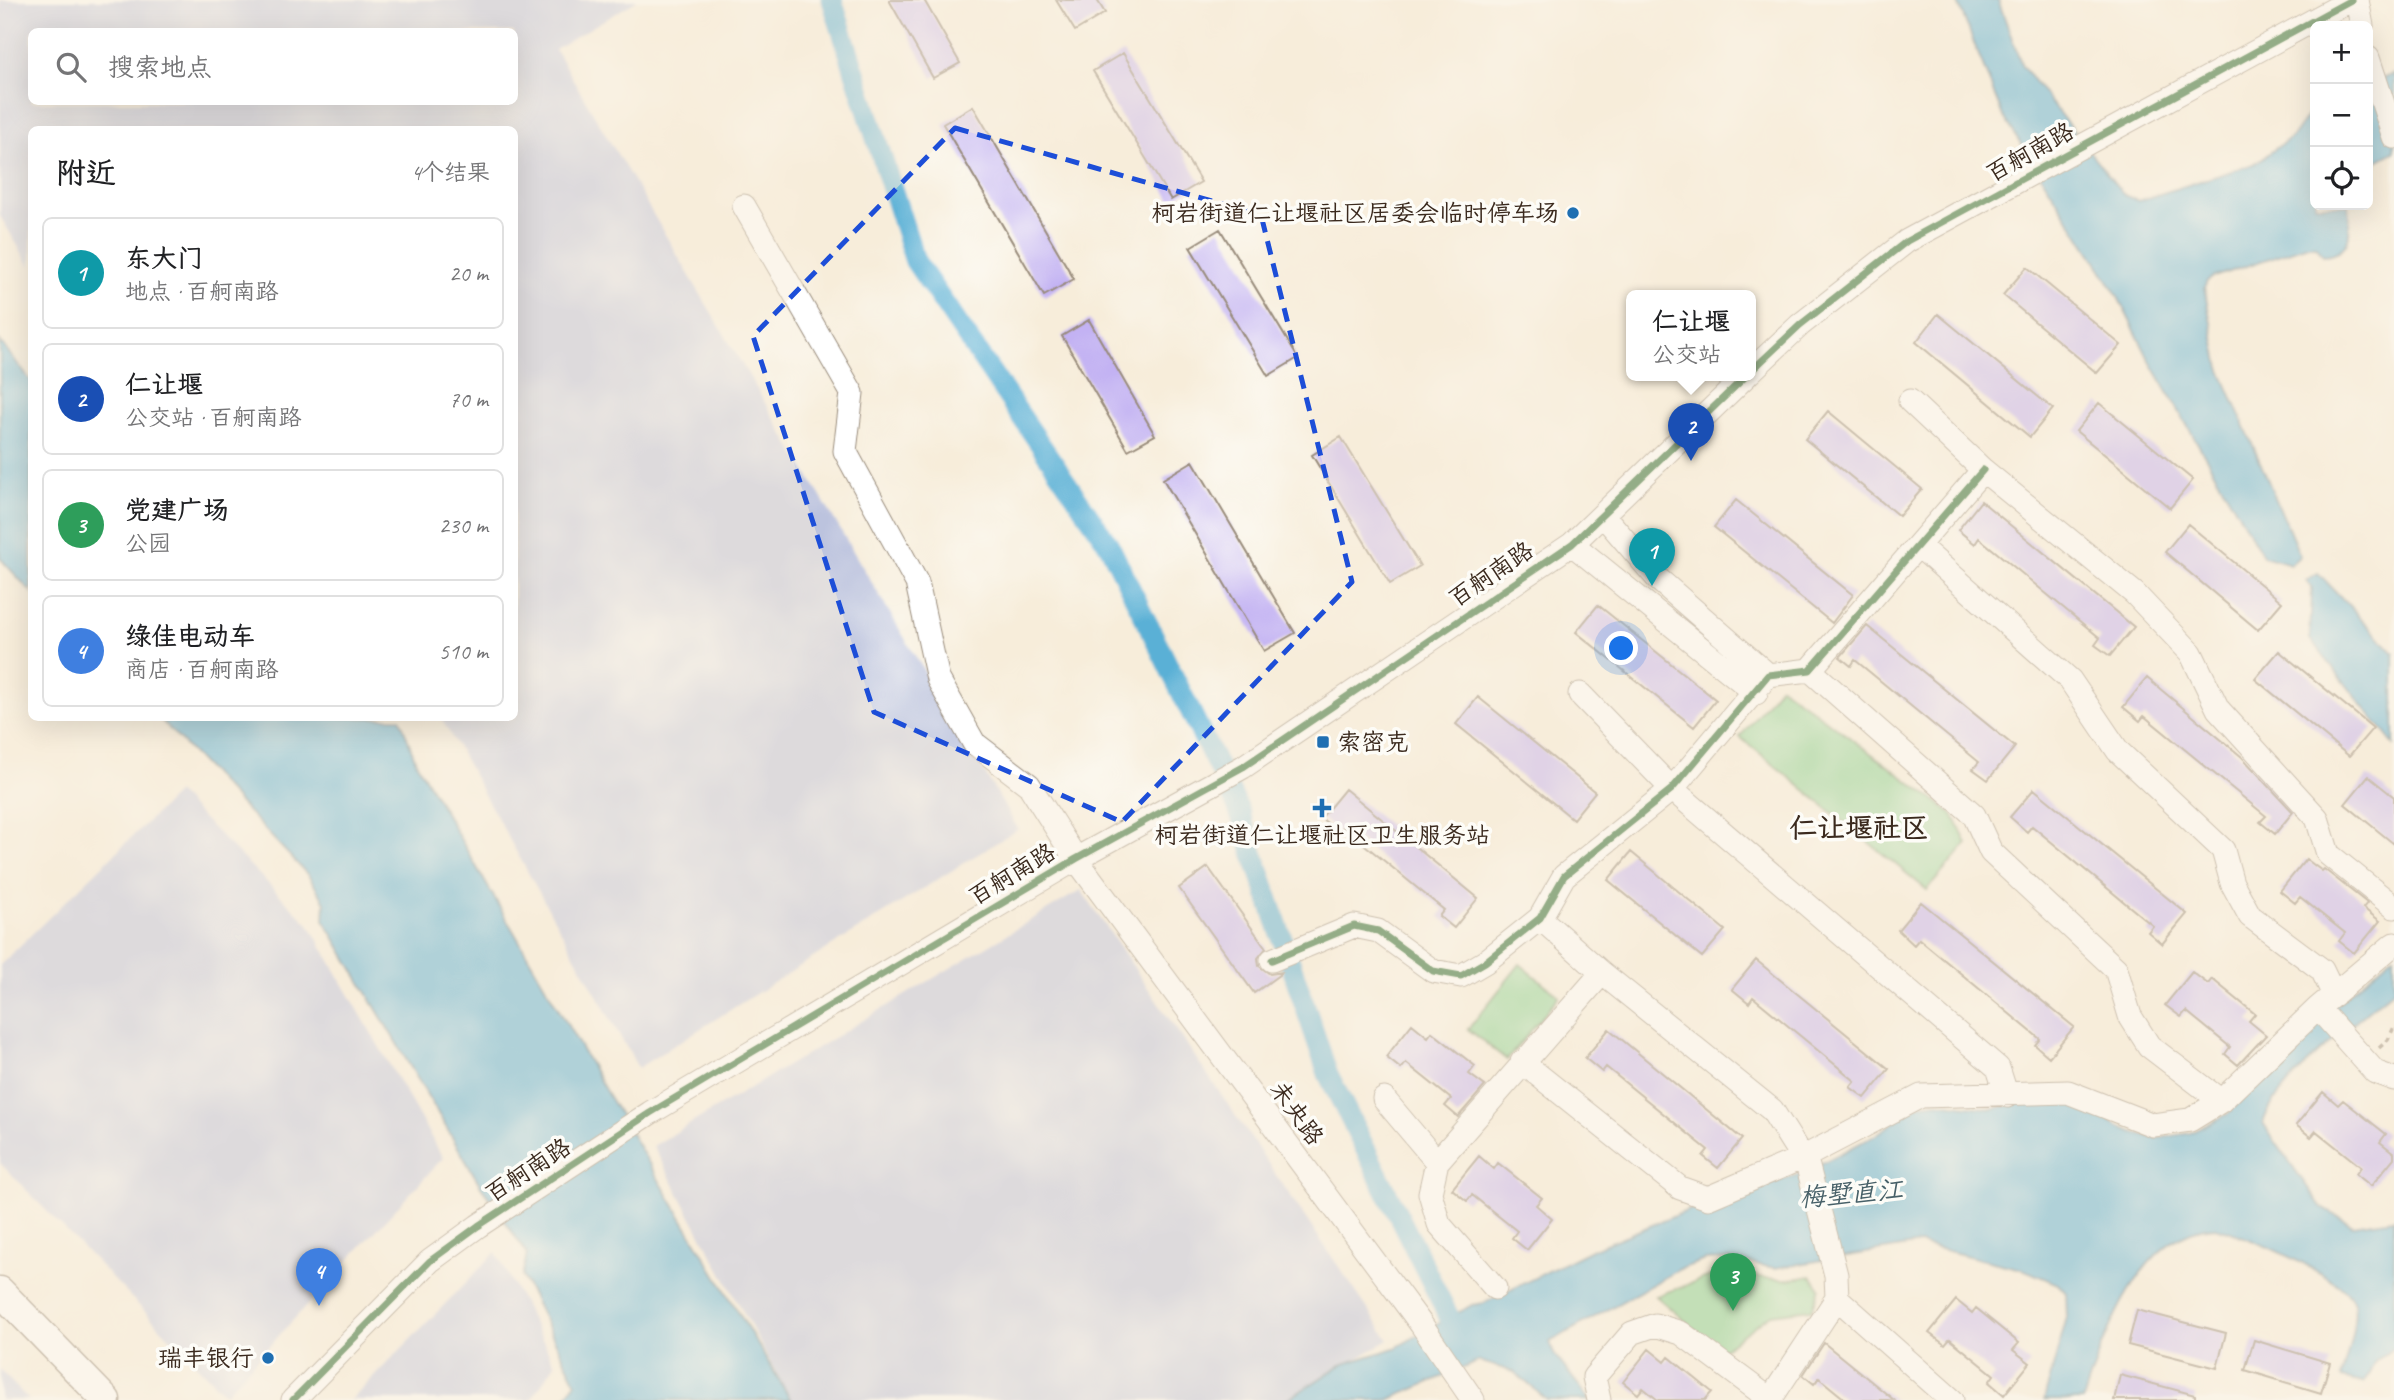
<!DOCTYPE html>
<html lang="zh">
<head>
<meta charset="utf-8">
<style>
	body { margin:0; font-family:Caveat,"LXGW WenKai TC",sans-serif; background:#f6f6f6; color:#202124 }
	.controls { position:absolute; right:21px; top:21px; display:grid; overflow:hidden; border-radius:10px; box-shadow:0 7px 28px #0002 }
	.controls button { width:63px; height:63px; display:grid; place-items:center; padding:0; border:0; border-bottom:2px solid #e0e0e0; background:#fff; color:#202124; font:35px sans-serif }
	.you { position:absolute; left:1622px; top:649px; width:24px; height:24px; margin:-18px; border:5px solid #fff; border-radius:50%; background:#1a73e8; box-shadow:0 0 0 10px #1a73e833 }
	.badge { display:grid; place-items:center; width:46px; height:46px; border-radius:50%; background:#7c3aed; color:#fff; font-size:23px; font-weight:700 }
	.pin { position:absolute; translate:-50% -58px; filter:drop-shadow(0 2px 4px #0008) }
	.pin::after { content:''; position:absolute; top:37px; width:24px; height:21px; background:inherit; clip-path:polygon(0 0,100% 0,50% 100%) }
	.popup { position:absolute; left:1626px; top:290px; width:130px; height:91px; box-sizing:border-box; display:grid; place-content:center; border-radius:10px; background:#fff; filter:drop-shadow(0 2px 5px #0005); font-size:23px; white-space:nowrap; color:#757577 }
	.popup b { font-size:26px; color:#202124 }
	.popup::after { content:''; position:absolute; left:50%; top:100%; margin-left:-14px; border:14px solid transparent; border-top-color:#fff }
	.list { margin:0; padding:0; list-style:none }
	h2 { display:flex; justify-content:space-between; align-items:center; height:91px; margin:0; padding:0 28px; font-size:30px }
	h2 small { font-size:23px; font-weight:400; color:#757577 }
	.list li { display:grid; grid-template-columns:46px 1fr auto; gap:21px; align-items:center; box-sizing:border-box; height:112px; margin:0 14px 14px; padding:0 14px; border:2px solid #e0e0e0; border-radius:10px }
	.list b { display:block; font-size:26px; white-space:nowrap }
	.list p { margin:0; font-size:23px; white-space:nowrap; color:#757577 }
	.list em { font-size:23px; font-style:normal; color:#757577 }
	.icon { flex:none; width:38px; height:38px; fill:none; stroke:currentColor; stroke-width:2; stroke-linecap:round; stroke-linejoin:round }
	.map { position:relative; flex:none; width:2394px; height:1400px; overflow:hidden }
	.search { position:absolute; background:#fff; box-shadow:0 7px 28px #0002; left:28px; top:28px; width:490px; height:77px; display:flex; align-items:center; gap:18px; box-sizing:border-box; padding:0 24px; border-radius:10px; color:#757577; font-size:26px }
	.panel { position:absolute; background:#fff; box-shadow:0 7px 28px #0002; left:28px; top:126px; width:490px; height:595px; border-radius:10px }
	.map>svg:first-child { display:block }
	.industrial { fill:#bcc3de; fill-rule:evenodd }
	.green { fill:#84cf8c; stroke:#607c55; stroke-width:2 }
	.water { fill:#5ab0d6; stroke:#4a6d7a; stroke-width:2 }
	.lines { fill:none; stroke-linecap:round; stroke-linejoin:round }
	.canal { stroke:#5ab0d6; stroke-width:21 }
	.building { fill:#c3b2f3 }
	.minor-casing { stroke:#998c7c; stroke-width:25 }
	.major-casing { stroke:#998c7c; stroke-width:31 }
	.path { stroke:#998c7c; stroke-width:3.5; stroke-dasharray:5 5; stroke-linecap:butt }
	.minor { stroke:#fff; stroke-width:23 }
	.major { stroke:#fff; stroke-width:28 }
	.cycleway-casing { stroke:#fdfcf7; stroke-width:11 }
	.cycleway { stroke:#1b5e20; stroke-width:7 }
	.marked { fill:none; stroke:#1d4ed8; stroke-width:5; stroke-dasharray:14 9; stroke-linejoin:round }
	.poi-dot { fill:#1f6fb2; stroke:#fdfcf7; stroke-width:2.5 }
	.labels { text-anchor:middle; stroke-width:7; stroke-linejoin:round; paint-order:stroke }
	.street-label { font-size:24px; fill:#3b2a1e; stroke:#fdfcf7 }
	.poi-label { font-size:24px; fill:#3b2a1e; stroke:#fdfcf7; text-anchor:end }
	.water-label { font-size:26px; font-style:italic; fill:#476068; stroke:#fdfcf7 }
	.quarter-label { font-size:28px; font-weight:bold; fill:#3b2a1e; stroke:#fdfcf7 }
</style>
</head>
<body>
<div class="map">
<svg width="2394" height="1400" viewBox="0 0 2394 1400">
	<rect width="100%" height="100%" fill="#fdfcf7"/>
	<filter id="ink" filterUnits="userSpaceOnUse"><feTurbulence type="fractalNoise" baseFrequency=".0143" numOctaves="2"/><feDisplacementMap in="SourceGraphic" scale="14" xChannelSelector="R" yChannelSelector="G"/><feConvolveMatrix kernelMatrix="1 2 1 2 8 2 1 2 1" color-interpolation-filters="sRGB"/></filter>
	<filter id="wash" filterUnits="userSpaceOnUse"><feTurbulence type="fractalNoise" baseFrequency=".00686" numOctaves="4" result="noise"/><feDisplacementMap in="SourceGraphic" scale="28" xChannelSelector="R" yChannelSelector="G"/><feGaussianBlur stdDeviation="1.57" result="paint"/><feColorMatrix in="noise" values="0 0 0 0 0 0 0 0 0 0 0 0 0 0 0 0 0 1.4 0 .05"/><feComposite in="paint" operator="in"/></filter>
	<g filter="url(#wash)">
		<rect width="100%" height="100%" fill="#f7edda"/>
		<path class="industrial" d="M0 0H638L555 49 1018 829 638 1068 441 718H514V130H32L31 268 0 216ZM32 32H514V102H32Z
			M177 793 309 924 443 1158 225 1394 0 1163V965Z
			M1081 890 1389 1340 1287 1400H791L653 1146Z
			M496 1252 555 1364 531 1400H351Z
			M0 1370 29 1400H0Z"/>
		<path class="green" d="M1780 686 1953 814 1967 844 1927 890 1740 737Z
			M1520 964 1559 996 1507 1060 1468 1029Z
			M1729 1269C1757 1278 1782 1283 1811 1276L1820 1288 1812 1309 1771 1314 1720 1351 1656 1296Z"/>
		<path class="water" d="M1957 0H1998L2022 66 2124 195 2138 201 2254 164 2293 136 2312 109 2308 67 2315 64V205H2348C2350 229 2355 253 2323 255L2316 245H2308L2214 277 2207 281 2204 288 2220 368 2300 556 2291 564 2263 556 2151 363 2116 293 2002 114Z
			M2394 74V152L2368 166V84Z
			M0 341 31 381V592L0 558Z
			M2318 573 2394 653V745L2310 639 2312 588 2306 580Z
			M159 718H400L416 762 608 1095 791 1400H564L576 1382 522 1276 527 1254 479 1183 324 920 325 902 308 875Z
			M2394 955V989C2362 1016 2271 1086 2263 1124L2322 1208 2353 1225 2394 1219V1347L2375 1362 2364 1383 2341 1378C2346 1359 2358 1321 2354 1303 2349 1279 2240 1233 2215 1227 2139 1231 2102 1340 2083 1400H2044L2067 1317 2066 1293 2058 1284 2025 1270 1920 1244 1775 1268 1728 1259 1705 1260 1680 1269 1550 1342 1554 1354 1590 1400H1547L1514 1372 1479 1361 1388 1400H1287L1341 1365 1395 1348 1472 1305 1484 1303 1593 1249 1709 1202 1801 1174 1874 1136 1921 1104 1938 1102 1992 1109 2055 1095 2078 1102 2120 1127 2143 1136 2160 1138 2190 1133 2228 1114 2327 1012Z"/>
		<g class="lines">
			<path class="canal" d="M832 0 915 261 1109 545 1238 808 1328 1074 1461 1341"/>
		</g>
		<g id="blocks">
			<path class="building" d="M889 0H924L960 63 933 78Z
				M1056 0H1097L1105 13 1075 31Z
				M1123 53 1201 182 1171 200 1093 71Z
				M973 106 1074 279 1044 296 943 124Z
				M1220 229 1298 358 1268 376 1190 247Z
				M2027 267 2121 345 2097 373 2003 295Z
				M1938 314 2053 409 2030 437 1916 342Z
				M1089 320 1155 435 1128 450 1062 336Z
				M2099 403 2193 480 2170 508 2076 431Z
				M1828 411 1922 489 1899 516 1805 439Z
				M1341 437 1420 566 1390 584 1312 455Z
				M1193 461 1295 633 1264 651 1163 479Z
				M1736 500 1853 595 1832 623 1714 527Z
				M1981 501 2134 627 2110 656 2095 645 2100 638 1979 538 1975 544 1958 530Z
				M2188 524 2282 602 2258 630 2165 552Z
				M1598 605 1716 700 1694 727 1576 632Z
				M1867 626 2015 747 1988 780 1973 769 1979 762 1855 660 1851 666 1840 657Z
				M2279 651 2373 728 2349 756 2255 679Z
				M2147 678 2242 757 2293 812 2275 834 2260 822 2266 816 2144 716 2140 721 2123 707Z
				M1478 697 1595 792 1573 819 1456 724Z
				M2368 776 2394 797V844L2345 804Z
				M1345 789 1478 898 1454 928 1439 916 1444 910 1343 827 1338 832 1321 818Z
				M2034 789 2187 914 2162 944 2148 932 2153 926 2032 826 2027 832 2010 817Z
				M1631 852 1725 930 1702 957 1608 880Z
				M2306 859 2322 871 2324 869 2367 903 2363 908 2380 921 2354 953 2339 941 2345 933 2300 897 2295 903 2280 891Z
				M1208 867 1266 948 1258 958 1259 966 1270 974 1283 972 1254 993 1179 888Z
				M1921 902 2074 1027 2049 1057 2035 1045 2040 1039 1919 939 1914 945 1898 930Z
				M1756 960 1889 1069 1865 1098 1850 1087 1855 1081 1753 997 1749 1003 1732 989Z
				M2192 972 2208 984 2212 979 2255 1014 2249 1021 2266 1035 2238 1065 2225 1054 2230 1047 2186 1011 2181 1017 2165 1005Z
				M1412 1024 1428 1037 1432 1032 1475 1066 1469 1074 1485 1086 1458 1117 1445 1106 1451 1099 1406 1063 1401 1069 1386 1057Z
				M1609 1029 1742 1139 1718 1168 1703 1156 1708 1150 1606 1067 1602 1072 1585 1058Z
				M2323 1092 2338 1105 2343 1100 2386 1134 2380 1142 2394 1153V1158L2371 1186 2356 1174 2361 1167 2316 1131 2311 1137 2296 1125Z
				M1479 1156 1494 1169 1498 1163 1542 1198 1536 1205 1552 1219 1527 1250 1512 1238 1517 1231 1472 1195 1467 1201 1452 1189Z
				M1956 1300 1972 1313 1976 1308 2019 1343 2013 1350 2030 1363 2004 1395 1989 1382 1994 1375 1950 1339 1945 1345 1929 1333Z
				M2137 1310 2226 1333 2217 1368 2128 1345Z
				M2254 1340 2330 1363 2321 1393 2245 1370Z
				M1824 1343 1894 1400H1846L1819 1378 1814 1384 1803 1375Z
				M1649 1349 1665 1362 1669 1357 1712 1392 1705 1400H1658L1643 1388 1638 1394 1623 1382Z
				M2120 1375 2195 1395V1400H2114Z"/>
		</g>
	</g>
	<g filter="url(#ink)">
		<use href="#blocks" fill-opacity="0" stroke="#998c7c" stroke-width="2"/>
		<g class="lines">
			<g class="minor-casing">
				<path id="minor" d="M2357 0 2362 26
					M2368 58 2394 137
					M744 206 852 393 845 451 917 583 938 679 974 743 1029 785 1076 859 1421 1324 1473 1400
					M1750 372 1800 325 1907 241 2351 0
					M1910 401 1983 470 2134 593 2191 653 2218 709 2317 818 2328 854 2394 907
					M1603 515 1658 579 1768 675
					M1572 544 1756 693
					M1920 547 2070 680 2118 751 2223 850 2232 883 2250 916 2322 970 2334 995
					M1810 670 1974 815 1991 852 2116 969 2130 1016 2149 1046 2221 1101
					M1580 694 1672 789 1998 1068 2007 1096
					M1540 918 1602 973 1772 1110 1808 1167 1836 1275 1837 1298 1770 1400
					M1272 960 1354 926 1378 931 1433 971 1461 976 1485 962 1540 918 1564 876 1672 789 1768 675 1810 670 1983 470
					M2318 1008 2375 1072 2394 1079
					M1522 1062 1680 1188 1708 1198 1804 1157 1921 1096 2068 1092 2153 1125 2190 1120 2221 1101 2318 1008 2394 944
					M1384 1099 1437 1162 1430 1193 1439 1224 1495 1288
					M1437 1162 1602 973
					M1837 1298 1952 1400
					M293 1400 430 1261 478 1226 650 1113 1076 859 1243 767 1572 544 1747 375
					M1599 1400 1594 1377 1632 1333 1655 1325 1681 1333 1771 1400"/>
			</g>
			<g class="major-casing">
				<path id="major" d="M0 1291 106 1400"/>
			</g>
			<path class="path" d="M2379 1048 2388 1040 2394 1027"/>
			<use href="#minor" class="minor"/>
			<use href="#major" class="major"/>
			<g class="cycleway-casing">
				<path id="cycleway" d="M1750 372 1800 325 1907 241 2351 0
					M1272 960 1354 926 1378 931 1433 971 1461 976 1485 962 1540 918 1564 876 1672 789 1768 675 1810 670 1983 470
					M293 1400 430 1261 478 1226 650 1113 1076 859 1243 767 1572 544 1747 375"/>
			</g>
			<use href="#cycleway" class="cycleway"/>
		</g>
	</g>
	<path d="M0 0H2394V1400H0ZM955 128 1261 215 1352 582 1122 822 874 712 753 336Z" fill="#f7edda" fill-opacity=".55" fill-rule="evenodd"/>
	<path class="marked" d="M955 128 1261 215 1352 582 1122 822 874 712 753 336Z"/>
	<g class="poi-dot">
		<circle cx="1573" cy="213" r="7"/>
		<rect x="1316" y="735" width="14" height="14" rx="3.5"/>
		<path d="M1318.5 797.5h7v7h7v7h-7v7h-7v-7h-7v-7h7z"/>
		<circle cx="268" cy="1358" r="7"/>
	</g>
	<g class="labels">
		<g class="street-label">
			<text transform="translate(2030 152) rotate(-29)" y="8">百舸南路</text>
			<text transform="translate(1491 574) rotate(-34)" y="8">百舸南路</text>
			<text transform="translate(1012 874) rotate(-31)" y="8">百舸南路</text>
			<text transform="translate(1297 1113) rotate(54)" y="8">未央路</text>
			<text transform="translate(528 1170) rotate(-33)" y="8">百舸南路</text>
		</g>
		<g class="poi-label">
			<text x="1559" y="221">柯岩街道仁让堰社区居委会临时停车场</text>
			<text x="1337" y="750" text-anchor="start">索密克</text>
			<text x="1322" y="843" text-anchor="middle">柯岩街道仁让堰社区卫生服务站</text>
			<text x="254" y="1366">瑞丰银行</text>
		</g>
		<g class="water-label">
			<text transform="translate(1851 1193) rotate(-5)" y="9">梅墅直江</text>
		</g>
		<g class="quarter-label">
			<text x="1859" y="837">仁让堰社区</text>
		</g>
	</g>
</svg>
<div class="controls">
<button>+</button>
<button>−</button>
<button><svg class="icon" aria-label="locate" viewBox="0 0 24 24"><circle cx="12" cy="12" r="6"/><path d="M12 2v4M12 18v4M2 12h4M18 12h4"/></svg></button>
</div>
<div class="you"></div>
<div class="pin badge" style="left:1652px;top:586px;background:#0f9aa8">1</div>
<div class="pin badge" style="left:1691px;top:461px;background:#1a4fb4">2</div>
<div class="popup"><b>仁让堰</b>公交站</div>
<div class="pin badge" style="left:1733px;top:1311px;background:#2e9e5b">3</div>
<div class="pin badge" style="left:319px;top:1306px;background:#3f7fe0">4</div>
<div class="search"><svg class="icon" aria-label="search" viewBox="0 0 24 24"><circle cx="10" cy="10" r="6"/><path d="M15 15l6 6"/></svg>搜索地点</div>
<section class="panel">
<h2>附近<small>4个结果</small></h2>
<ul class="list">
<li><span class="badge" style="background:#0f9aa8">1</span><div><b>东大门</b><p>地点 · 百舸南路</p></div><em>20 m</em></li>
<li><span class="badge" style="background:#1a4fb4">2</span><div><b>仁让堰</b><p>公交站 · 百舸南路</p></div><em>70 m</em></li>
<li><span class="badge" style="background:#2e9e5b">3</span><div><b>党建广场</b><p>公园</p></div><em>230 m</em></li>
<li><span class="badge" style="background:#3f7fe0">4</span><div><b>绿佳电动车</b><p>商店 · 百舸南路</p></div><em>510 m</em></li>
</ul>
</section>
</div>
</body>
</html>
